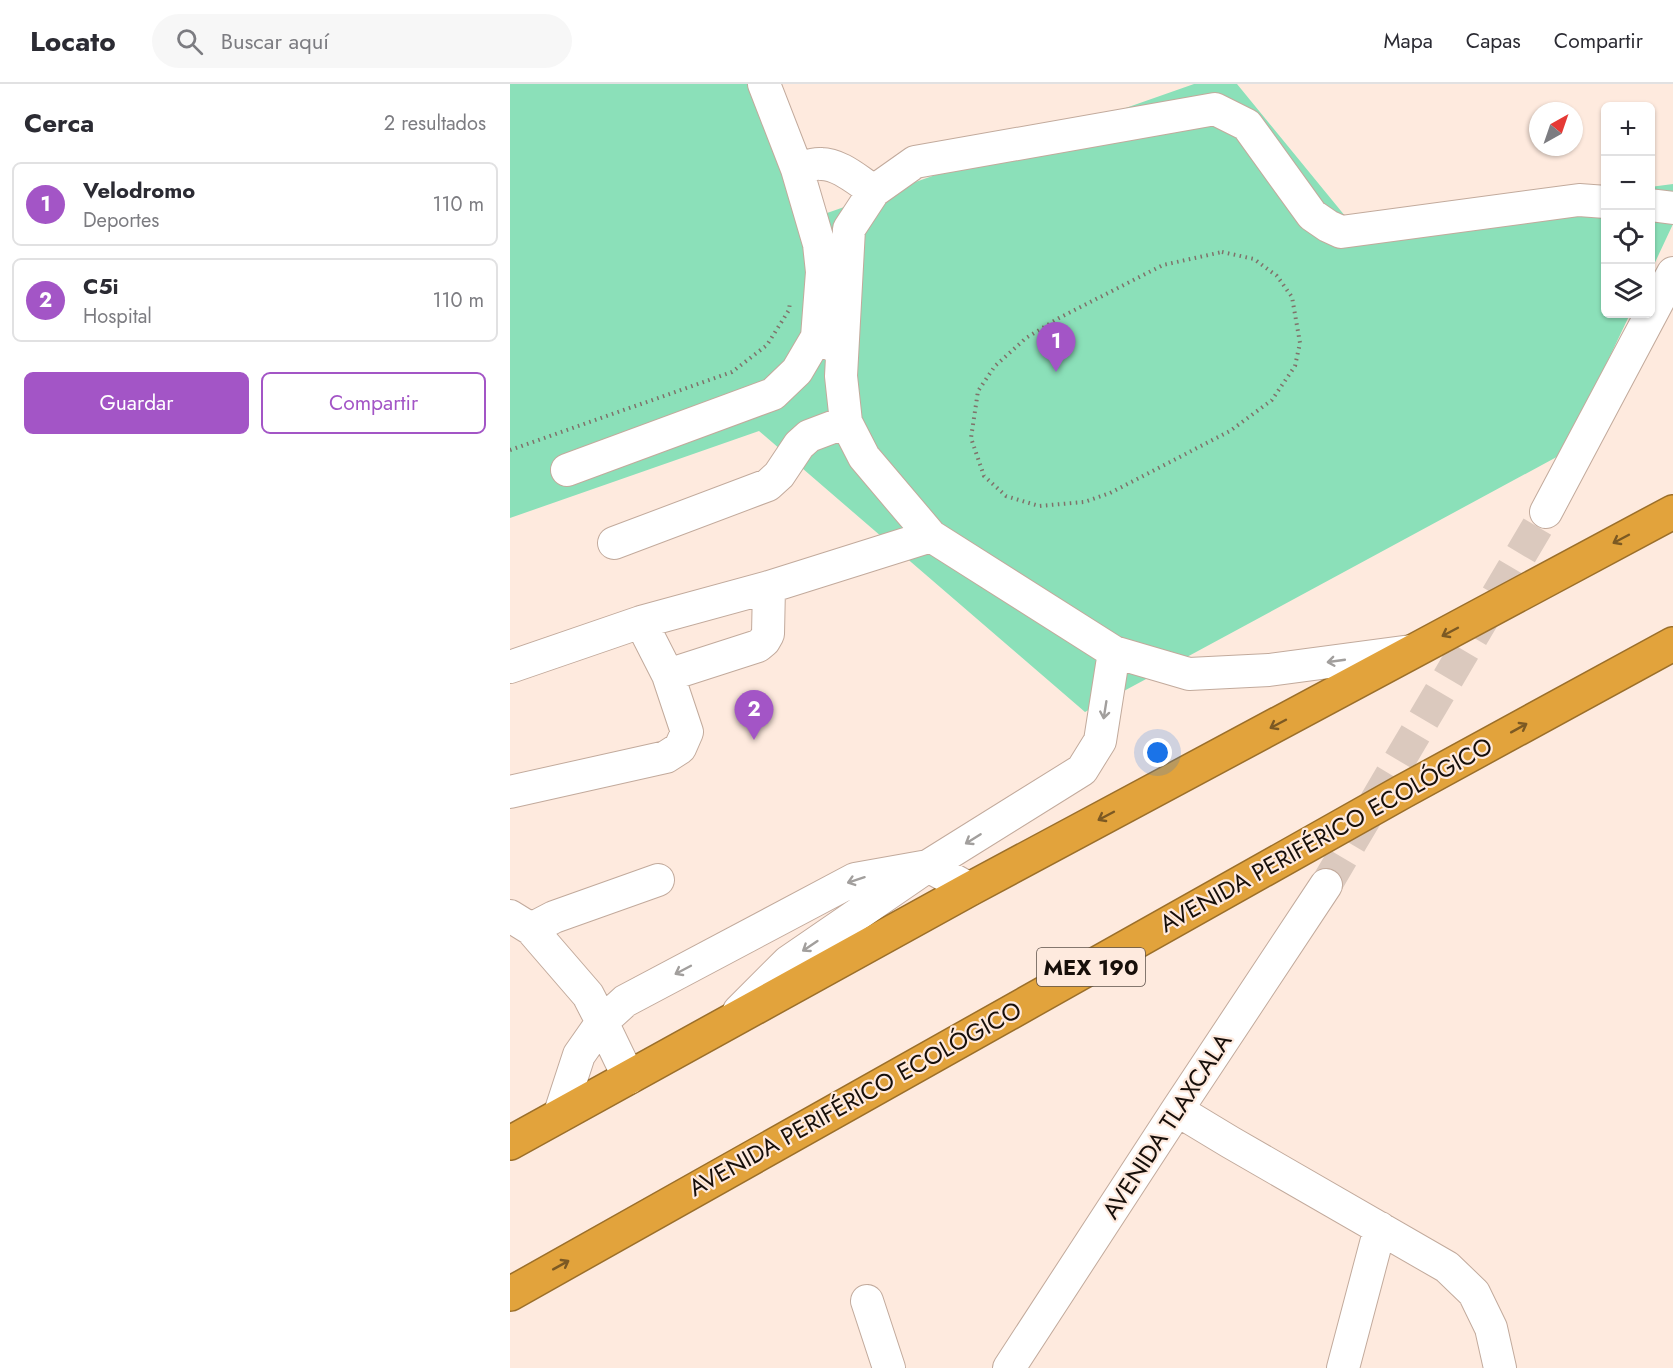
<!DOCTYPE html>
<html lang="es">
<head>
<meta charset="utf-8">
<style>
	body { margin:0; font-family:Jost,sans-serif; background:#f7f7f7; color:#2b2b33 }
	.controls { position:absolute; right:18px; top:18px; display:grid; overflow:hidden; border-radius:9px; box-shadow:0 2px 4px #0004 }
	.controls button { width:54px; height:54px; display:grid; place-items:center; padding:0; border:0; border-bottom:2px solid #e1e1e2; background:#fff; color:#2b2b33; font:30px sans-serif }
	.compass { position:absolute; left:1019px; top:18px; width:54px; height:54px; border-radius:50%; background:#fff; box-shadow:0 2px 4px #0004; rotate:40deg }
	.you { position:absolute; left:648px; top:669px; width:21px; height:21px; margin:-15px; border:4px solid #fff; border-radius:50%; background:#1a73e8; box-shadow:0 0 0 9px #1a73e833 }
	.badge { display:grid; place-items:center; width:39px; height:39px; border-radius:50%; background:#a355c6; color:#fff; font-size:20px; font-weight:700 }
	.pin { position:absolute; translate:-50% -50px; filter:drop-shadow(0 2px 3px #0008) }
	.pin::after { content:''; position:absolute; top:32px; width:21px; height:18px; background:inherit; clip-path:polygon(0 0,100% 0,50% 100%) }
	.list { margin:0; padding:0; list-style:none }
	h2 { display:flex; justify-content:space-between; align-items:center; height:78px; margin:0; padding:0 24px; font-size:26px }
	h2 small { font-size:20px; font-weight:400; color:#7c7c81 }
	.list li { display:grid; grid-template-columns:39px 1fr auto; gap:18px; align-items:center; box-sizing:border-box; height:84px; margin:0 12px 12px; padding:0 12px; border:2px solid #e1e1e2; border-radius:9px }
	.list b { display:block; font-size:22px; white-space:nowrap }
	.list p { margin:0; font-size:20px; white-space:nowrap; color:#7c7c81 }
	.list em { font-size:20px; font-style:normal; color:#7c7c81 }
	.actions { display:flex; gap:12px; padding:18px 24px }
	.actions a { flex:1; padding:14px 0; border:2px solid #a355c6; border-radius:9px; text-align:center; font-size:21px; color:#a355c6 }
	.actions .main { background:#a355c6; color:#fff }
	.icon { flex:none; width:33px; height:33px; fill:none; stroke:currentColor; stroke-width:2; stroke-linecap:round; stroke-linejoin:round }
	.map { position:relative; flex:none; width:1163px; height:1284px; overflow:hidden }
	header { display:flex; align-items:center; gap:36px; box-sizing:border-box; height:84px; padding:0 30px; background:#fff; border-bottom:2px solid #e1e1e2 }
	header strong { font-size:28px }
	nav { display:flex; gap:33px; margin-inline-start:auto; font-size:21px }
	.search { width:420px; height:54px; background:#f7f7f7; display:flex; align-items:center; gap:15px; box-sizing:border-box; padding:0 21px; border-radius:33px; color:#7c7c81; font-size:22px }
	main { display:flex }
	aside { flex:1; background:#fff }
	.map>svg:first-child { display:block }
	.green { fill:#8be0b9 }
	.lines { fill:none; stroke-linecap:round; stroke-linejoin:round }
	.minor-tunnel { stroke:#dbc9be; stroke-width:32; stroke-dasharray:32 16; stroke-linecap:butt }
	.minor-casing { stroke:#c2aa9c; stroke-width:34 }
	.highway-casing { stroke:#9b6f2a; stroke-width:36 }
	.path { stroke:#7f726a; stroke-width:4; stroke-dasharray:1.5 4.5; stroke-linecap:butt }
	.minor { stroke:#fff; stroke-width:32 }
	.highway { stroke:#e2a33c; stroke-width:33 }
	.oneway { stroke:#7c5923 }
	.oneway2 { stroke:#a29f9d }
	.labels { text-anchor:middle; stroke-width:4.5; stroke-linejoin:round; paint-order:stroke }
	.shield { fill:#feeade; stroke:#5c514a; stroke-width:1.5 }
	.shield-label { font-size:22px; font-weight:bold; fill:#170f0a }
	.street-label { font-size:24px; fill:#170f0a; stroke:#feeade }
</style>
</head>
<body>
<header>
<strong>Locato</strong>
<div class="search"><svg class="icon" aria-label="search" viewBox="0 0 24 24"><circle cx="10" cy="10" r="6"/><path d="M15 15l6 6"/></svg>Buscar aquí</div>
<nav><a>Mapa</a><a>Capas</a><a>Compartir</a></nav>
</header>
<main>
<aside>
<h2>Cerca<small>2 resultados</small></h2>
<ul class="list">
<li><span class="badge">1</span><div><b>Velodromo</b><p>Deportes</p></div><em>110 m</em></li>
<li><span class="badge">2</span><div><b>C5i</b><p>Hospital</p></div><em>110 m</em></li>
</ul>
<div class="actions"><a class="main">Guardar</a><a>Compartir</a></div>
</aside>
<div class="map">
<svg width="1163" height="1284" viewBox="0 0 1163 1284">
	<rect width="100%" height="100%" fill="#feeade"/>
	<path class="green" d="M0 0H252L300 135 684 0H727L840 138 1095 108 1096 230H1120L1054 369 575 628 249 347 0 434Z
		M1163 100V140L1141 187 1140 103Z"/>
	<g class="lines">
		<path class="minor-tunnel" d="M816 801 1036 428"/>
		<g class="minor-casing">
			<path id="minor" d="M254 0 287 85 309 160 312 188 307 253 326 263
				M287 85C295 83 303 79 311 80 330 80 348 97 364 107
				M1140 121 1163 124
				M57 386 263 310 287 287 307 253
				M1036 428 1163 189
				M104 459 258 401 269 391 289 361 299 352 336 338
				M901 567 759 586 679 590 604 568 421 452 354 373 336 338 331 292 339 145 364 107 405 78 705 25 737 41 802 131 818 142 831 148 1069 116 1096 118
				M0 583 131 538 259 503 421 452
				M158 591 248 562 254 557 258 550 259 503
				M0 708 156 673 170 664 177 648 158 591 131 538
				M0 832 21 845 44 833 148 796
				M21 845 78 911 92 938 119 994
				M229 927 278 878 418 782 572 686 590 657 604 568
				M667 1026 720 1058 937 1183 964 1209 981 1244 990 1284
				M49 1032 69 971 92 938 115 917 345 795 418 782 460 805
				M357 1217 379 1284
				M499 1284 667 1026 816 801
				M833 1284 870 1144"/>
		</g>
		<g class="highway-casing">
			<path id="highway" d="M0 1059 460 805 1163 428
				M0 1210 892 708 1163 560"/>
		</g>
		<path class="path" d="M712 168 744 175 767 192 782 213 790 259 785 282 762 316 720 347 600 409 574 418 529 422 496 412 474 392 461 354 468 307 485 282 516 254 549 234 653 181Z
			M0 366 222 288 257 261 279 226 280 218"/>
		<use href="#minor" class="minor"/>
		<use href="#highway" class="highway"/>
	</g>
	<defs><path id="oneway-shaft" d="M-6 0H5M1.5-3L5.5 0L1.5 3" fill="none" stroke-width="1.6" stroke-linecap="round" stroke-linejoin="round" transform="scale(1.5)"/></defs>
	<g class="oneway">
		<use href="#oneway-shaft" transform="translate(1111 455) rotate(152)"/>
		<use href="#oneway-shaft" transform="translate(940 548) rotate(152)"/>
		<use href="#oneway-shaft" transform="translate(768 640) rotate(152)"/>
		<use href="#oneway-shaft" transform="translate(1009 644) rotate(-29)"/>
		<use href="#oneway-shaft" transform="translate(596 732) rotate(152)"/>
		<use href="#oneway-shaft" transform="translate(51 1181) rotate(-29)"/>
	</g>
	<g class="oneway2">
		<use href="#oneway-shaft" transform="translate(826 577) rotate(172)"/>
		<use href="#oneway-shaft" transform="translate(595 626) rotate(99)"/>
		<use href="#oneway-shaft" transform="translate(463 755) rotate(148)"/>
		<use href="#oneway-shaft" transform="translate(346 796) rotate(162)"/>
		<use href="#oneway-shaft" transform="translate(300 862) rotate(146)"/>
		<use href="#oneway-shaft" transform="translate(173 886) rotate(152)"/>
	</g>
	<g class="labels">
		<rect class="shield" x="527" y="864" width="108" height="38" rx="4.5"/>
		<g class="shield-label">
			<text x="581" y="891">MEX 190</text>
		</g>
		<g class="street-label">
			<text transform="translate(816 751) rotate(-29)" y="8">AVENIDA PERIFÉRICO ECOLÓGICO</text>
			<text transform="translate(345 1015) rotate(-29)" y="8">AVENIDA PERIFÉRICO ECOLÓGICO</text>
			<text transform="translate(657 1042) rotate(-57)" y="8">AVENIDA TLAXCALA</text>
		</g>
	</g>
</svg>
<div class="controls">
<button>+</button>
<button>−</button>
<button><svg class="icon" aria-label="locate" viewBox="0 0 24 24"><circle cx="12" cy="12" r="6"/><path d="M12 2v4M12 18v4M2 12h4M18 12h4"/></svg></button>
<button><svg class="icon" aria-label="layers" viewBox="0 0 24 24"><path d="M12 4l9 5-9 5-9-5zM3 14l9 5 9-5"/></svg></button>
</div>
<svg class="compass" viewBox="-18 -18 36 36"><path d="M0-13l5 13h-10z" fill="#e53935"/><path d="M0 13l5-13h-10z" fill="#7c7c81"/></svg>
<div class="you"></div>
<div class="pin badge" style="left:546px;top:288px">1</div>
<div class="pin badge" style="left:244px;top:656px">2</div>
</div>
</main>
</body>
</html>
